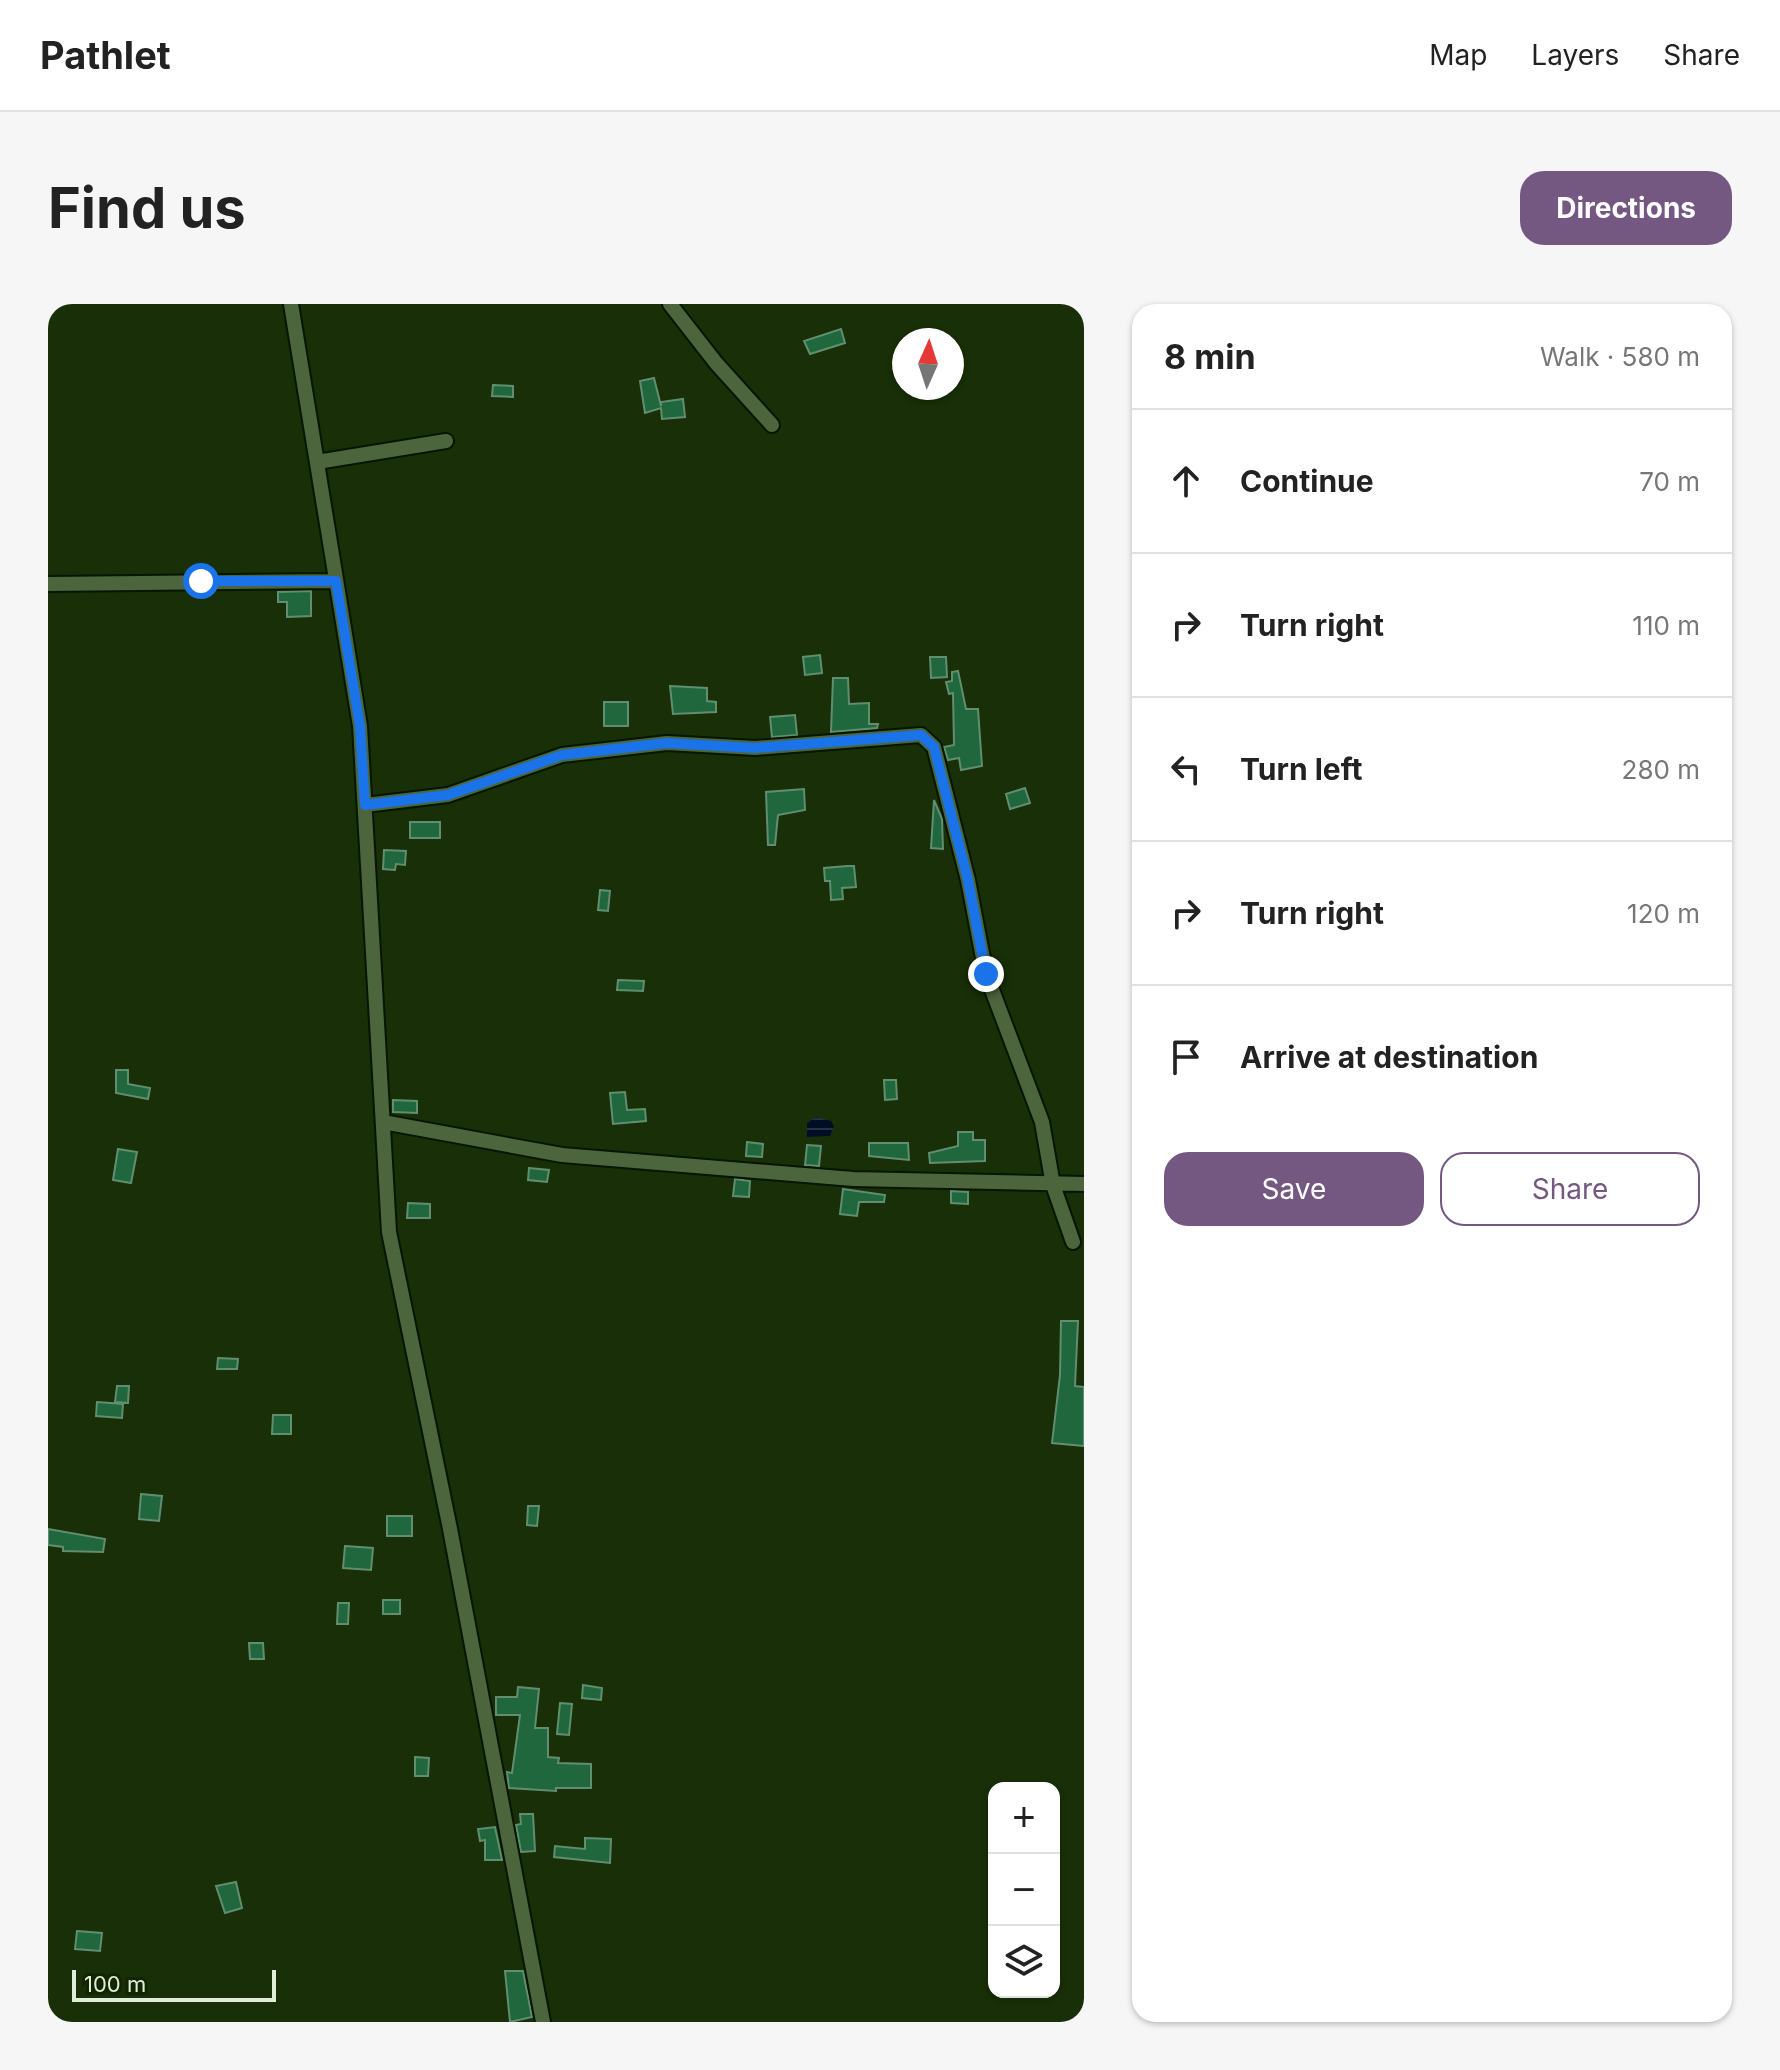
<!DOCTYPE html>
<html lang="en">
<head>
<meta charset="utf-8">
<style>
	body { margin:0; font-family:Inter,sans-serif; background:#f6f6f6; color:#222 }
	.controls { position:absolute; right:24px; bottom:24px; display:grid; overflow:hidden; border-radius:16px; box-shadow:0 2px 6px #0004 }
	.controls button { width:72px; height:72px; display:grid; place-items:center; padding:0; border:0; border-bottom:2px solid #e0e0e0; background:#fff; color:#222; font:40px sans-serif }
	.compass { position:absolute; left:844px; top:24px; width:72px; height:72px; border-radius:50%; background:#fff; box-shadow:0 2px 6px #0004; rotate:3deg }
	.scale { position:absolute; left:24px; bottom:20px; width:204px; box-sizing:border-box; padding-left:8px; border:4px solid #e0eed7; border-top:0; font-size:22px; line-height:28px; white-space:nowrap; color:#e0eed7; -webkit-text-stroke:6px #102500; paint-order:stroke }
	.stop { position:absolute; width:24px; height:24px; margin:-18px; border:6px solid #1a73e8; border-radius:50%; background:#fff }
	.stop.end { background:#1a73e8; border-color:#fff; box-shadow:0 2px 8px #0008 }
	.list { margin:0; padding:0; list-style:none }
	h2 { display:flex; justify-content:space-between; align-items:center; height:104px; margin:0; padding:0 32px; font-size:34px }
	h2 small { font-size:26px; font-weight:400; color:#767676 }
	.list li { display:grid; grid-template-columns:52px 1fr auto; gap:24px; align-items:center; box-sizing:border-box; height:144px; padding:0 32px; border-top:2px solid #e0e0e0 }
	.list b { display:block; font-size:30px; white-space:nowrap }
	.list em { font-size:26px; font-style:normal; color:#767676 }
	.actions { display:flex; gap:16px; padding:24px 32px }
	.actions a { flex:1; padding:18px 0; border:2px solid #745882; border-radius:24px; text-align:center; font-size:28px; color:#745882 }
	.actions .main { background:#745882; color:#fff }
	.icon { flex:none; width:44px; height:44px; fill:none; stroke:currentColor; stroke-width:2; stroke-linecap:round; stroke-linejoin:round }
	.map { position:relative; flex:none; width:1036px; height:1718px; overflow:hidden; border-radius:24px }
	header { display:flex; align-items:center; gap:48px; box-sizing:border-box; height:112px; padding:0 40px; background:#fff; border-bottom:2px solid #e0e0e0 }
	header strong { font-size:38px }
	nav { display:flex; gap:44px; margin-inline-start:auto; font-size:28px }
	.intro { display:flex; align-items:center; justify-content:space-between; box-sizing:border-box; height:192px; padding:0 48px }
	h1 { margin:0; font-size:56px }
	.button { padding:20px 36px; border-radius:24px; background:#745882; color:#fff; font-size:28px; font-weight:700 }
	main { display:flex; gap:48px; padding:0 48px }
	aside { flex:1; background:#fff; border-radius:24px; box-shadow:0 2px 6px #0004 }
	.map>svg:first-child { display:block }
	.water { fill:url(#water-rules) }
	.building { fill:#20673d; stroke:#608e6f; stroke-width:2 }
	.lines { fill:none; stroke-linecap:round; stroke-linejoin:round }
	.minor-casing { stroke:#061600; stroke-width:18 }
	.minor { stroke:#4c653c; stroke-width:14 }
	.route { stroke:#1a73e8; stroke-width:10 }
</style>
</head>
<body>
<header>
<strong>Pathlet</strong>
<nav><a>Map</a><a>Layers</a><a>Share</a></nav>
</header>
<div class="intro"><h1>Find us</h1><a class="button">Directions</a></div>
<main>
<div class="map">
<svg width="1036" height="1718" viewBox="0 0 1036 1718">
	<defs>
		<pattern id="water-rules" width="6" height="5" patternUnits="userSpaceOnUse" patternTransform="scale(2)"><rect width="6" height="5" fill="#000d26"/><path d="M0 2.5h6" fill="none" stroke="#253145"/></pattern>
	</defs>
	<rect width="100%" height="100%" fill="#192f07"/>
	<path class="water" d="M768 813 783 817 786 822 782 832 759 833V819Z"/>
	<path class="building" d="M793 25 797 39 762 50 756 37Z
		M606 74 613 102V98L635 95 637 113 614 115 613 104 597 109 592 77Z
		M445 81 465 82V93L444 92Z
		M263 287V312L239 313V298H230V288Z
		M772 351 774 369 757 371 755 353Z
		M882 353H898L899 373 883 374Z
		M910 367 918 405H930L934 462 913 466 911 454 900 456 896 443 906 441 905 389 901 390 898 378 904 377V368Z
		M785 374H800L801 400 821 399V420H830L829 424 783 428Z
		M622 382 659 384V397L668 398V408L625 410Z
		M556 398H580V422H556Z
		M747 411 749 431 724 433 722 413Z
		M977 484 982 499 962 505 958 490Z
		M756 485 757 506 730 511 727 541H720L718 488Z
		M886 496 894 515 895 545 883 544Z
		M362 518H392V534H362Z
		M336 546 358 547 357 561 348 560 347 566 335 565Z
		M799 562H806L808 583 794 584 795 595 783 596 782 577H777L776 564Z
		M552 586 562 587 560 607 550 606Z
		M570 676 596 677 595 687 569 686Z
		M68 766H80V780L102 784 100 795 68 789Z
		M836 776H848L849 795 837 796Z
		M577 788 579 806 597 805 598 817 565 820 562 789Z
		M345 796 369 797V809L345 808Z
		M910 828H925V836H937V857L882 859 881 849 910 842Z
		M699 838 715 840 714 853 698 852Z
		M821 839H860L861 856 821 852Z
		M759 841 773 842 771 862 757 861Z
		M70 845 89 848 83 879 65 876Z
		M481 864 501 866 499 878 480 876Z
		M687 875 702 877 701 893 685 892Z
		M795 885 837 891 836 898H811L809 912 792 910Z
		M903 887 920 888V900L903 899Z
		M360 899 382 900V914H359Z
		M1013 1017H1030L1027 1082 1036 1083V1142L1004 1139 1012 1071Z
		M170 1054 190 1055 189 1065H169Z
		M69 1082H81L80 1099 67 1098Z
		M49 1098 75 1100 74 1114 48 1112Z
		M225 1111H243V1130H224Z
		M93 1190 114 1192 111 1217 91 1215Z
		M480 1202H491L489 1222 479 1221Z
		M339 1212H364V1232H339Z
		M0 1225 57 1235 55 1248 15 1247V1243L0 1241Z
		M297 1242 325 1244 323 1266 295 1264Z
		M335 1296H352V1310H335Z
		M290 1299H301L300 1320H289Z
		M201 1339H215L216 1355H202Z
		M535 1381 554 1384 553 1396 534 1394Z
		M470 1383 491 1385 487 1424H500V1453L511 1454 510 1459 543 1460V1484H508V1487L461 1484 459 1468 464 1469 472 1411H448V1393H469Z
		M512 1399 524 1400 521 1431 509 1430Z
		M367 1453 381 1454 380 1472H367Z
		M472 1510H485L487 1547 473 1548 468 1521 473 1520Z
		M447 1523 454 1556H437V1536L432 1537 430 1525Z
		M537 1534 563 1535 562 1559 506 1553 507 1542 537 1545Z
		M188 1578 194 1604 177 1609 168 1582Z
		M29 1627 54 1629 52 1647 27 1645Z
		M457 1667H475L484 1713 462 1718Z"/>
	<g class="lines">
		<g class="minor-casing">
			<path id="minor" d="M243 0 312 422 341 928 402 1225 495 1718
				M622 0 668 59 724 121
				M269 158 398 137
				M0 280 288 277
				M317 501 400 491 514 451 619 439 707 444 873 431 886 443 920 576 938 670 994 818 1005 881 1025 938
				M335 818 514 851 805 875 1036 880"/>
		</g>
		<use href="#minor" class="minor"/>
	</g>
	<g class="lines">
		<path class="route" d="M153 277H288L312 422 317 501 400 491 514 451 619 439 707 444 873 431 886 443 920 576 938 670"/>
	</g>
</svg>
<div class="controls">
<button>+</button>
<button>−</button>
<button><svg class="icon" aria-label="layers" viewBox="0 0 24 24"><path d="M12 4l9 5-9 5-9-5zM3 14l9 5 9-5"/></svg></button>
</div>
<svg class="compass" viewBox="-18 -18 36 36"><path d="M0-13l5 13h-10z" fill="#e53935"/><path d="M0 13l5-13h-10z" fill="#767676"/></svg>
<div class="scale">100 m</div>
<div class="stop" style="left:153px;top:277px"></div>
<div class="stop end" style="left:938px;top:670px"></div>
</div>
<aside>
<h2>8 min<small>Walk · 580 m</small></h2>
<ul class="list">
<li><svg class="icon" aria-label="ahead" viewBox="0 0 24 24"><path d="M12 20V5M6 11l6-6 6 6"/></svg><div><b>Continue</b></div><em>70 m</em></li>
<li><svg class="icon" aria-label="right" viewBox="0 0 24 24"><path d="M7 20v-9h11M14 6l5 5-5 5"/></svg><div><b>Turn right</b></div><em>110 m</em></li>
<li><svg class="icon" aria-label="left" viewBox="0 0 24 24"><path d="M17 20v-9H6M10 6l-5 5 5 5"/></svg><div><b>Turn left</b></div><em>280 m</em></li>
<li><svg class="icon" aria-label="right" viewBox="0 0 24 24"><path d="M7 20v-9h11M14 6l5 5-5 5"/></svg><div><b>Turn right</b></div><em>120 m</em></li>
<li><svg class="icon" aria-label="arrive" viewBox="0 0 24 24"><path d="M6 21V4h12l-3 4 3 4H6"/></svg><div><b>Arrive at destination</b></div></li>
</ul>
<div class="actions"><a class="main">Save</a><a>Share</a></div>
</aside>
</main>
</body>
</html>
